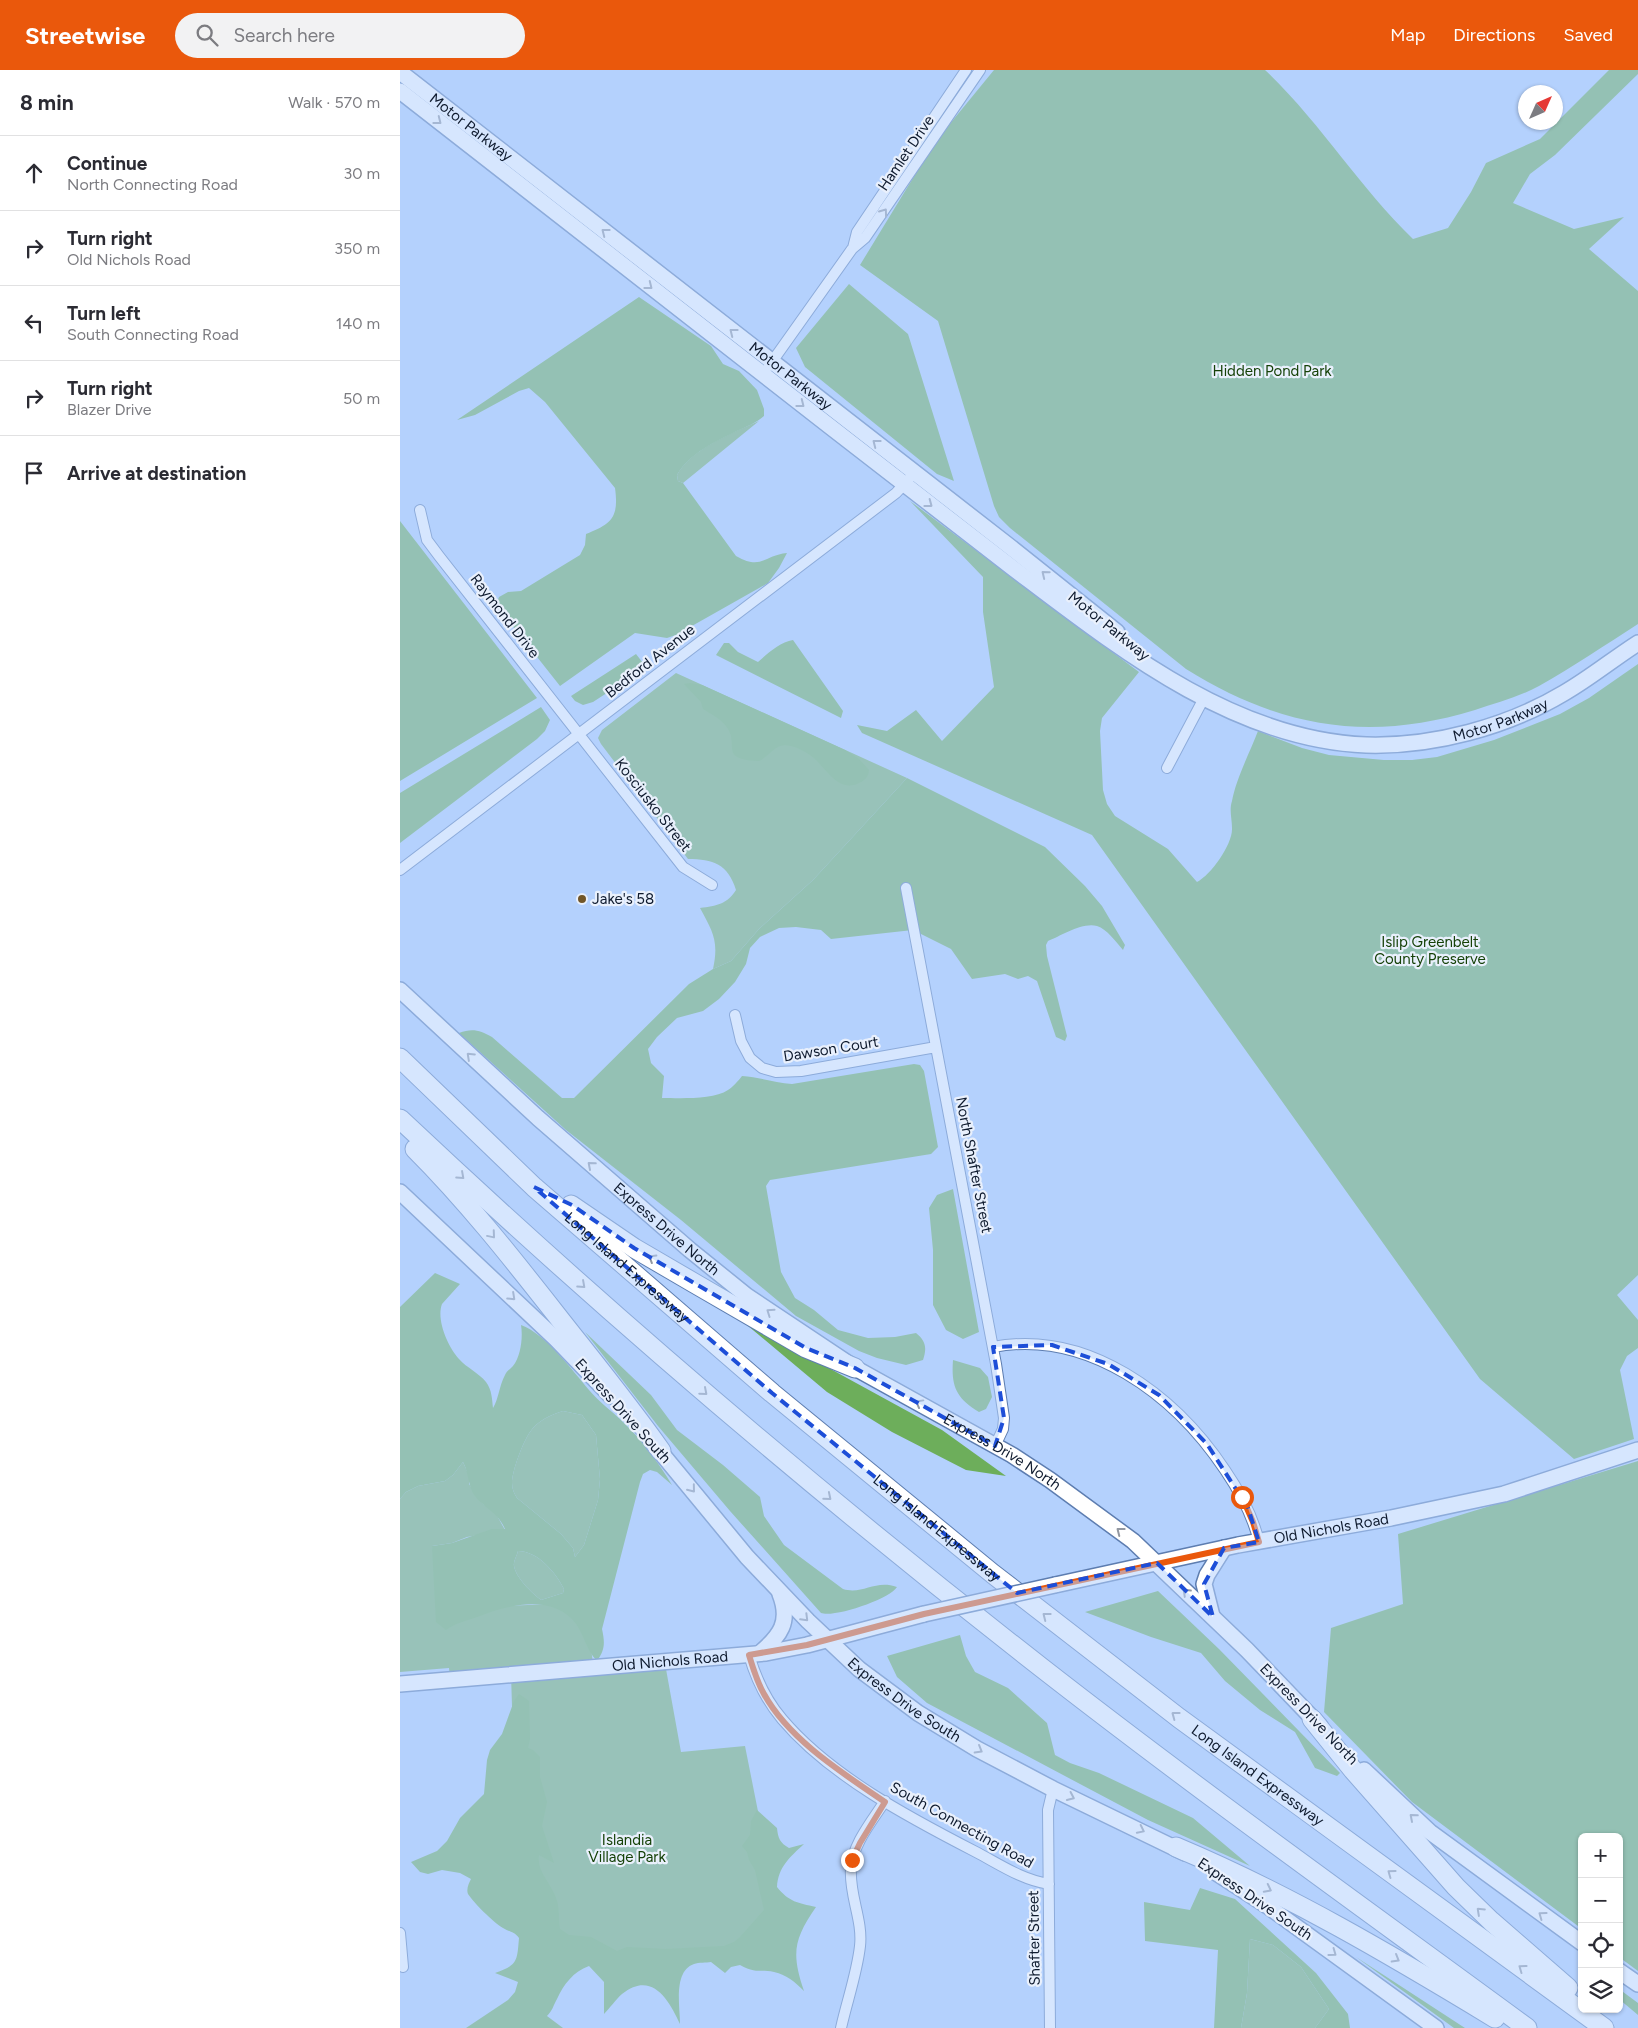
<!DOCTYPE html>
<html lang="en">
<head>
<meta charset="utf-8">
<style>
	body { margin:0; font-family:Figtree,sans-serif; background:#f2f2f3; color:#2b2b33 }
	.controls { position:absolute; right:15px; bottom:15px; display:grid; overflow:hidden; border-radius:8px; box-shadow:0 1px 4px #0004 }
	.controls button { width:45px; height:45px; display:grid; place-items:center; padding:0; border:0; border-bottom:1px solid #e1e1e2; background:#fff; color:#2b2b33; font:25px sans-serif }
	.compass { position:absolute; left:1118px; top:15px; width:45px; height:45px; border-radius:50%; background:#fff; box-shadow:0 1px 4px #0004; rotate:45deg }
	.stop { position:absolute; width:15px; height:15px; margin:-11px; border:4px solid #ea580c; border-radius:50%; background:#fff }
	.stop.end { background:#ea580c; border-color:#fff; box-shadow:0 1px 5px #0008 }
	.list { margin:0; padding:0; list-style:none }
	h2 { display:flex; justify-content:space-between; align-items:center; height:65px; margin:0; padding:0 20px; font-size:21px }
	h2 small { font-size:16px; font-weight:400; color:#7c7c81 }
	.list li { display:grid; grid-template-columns:32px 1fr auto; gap:15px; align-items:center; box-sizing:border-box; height:75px; padding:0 20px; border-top:1px solid #e1e1e2 }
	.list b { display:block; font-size:19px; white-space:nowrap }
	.list p { margin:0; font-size:16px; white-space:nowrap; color:#7c7c81 }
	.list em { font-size:16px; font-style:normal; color:#7c7c81 }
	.icon { flex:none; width:28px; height:28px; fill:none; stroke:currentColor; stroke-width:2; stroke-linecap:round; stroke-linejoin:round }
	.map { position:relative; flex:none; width:1238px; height:1958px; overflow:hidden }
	header { display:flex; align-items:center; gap:30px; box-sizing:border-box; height:70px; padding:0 25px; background:#ea580c; color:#fff }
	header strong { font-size:24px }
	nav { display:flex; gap:28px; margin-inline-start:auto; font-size:18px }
	.search { width:350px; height:45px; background:#f2f2f3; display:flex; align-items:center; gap:12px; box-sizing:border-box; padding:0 18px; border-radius:28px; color:#7c7c81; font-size:19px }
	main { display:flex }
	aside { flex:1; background:#fff }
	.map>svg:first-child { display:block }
	.green { fill:#75b066 }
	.forest { fill:#6dae5b; fill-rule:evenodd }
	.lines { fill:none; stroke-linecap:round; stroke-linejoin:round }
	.street-casing { stroke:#5d7db0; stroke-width:12 }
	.secondary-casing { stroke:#5d7db0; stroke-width:18 }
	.highway-casing { stroke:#5d7db0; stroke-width:21 }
	.street { stroke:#fff; stroke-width:10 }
	.secondary { stroke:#fff; stroke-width:15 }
	.highway { stroke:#fff; stroke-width:19 }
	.secondary-bridge-casing { stroke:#5d7db0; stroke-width:18; stroke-linecap:butt }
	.secondary-bridge { stroke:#fff; stroke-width:15 }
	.oneway { stroke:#9398a1 }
	.route { stroke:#ea580c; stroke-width:6 }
	.marked { fill:none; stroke:#1d4ed8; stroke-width:4; stroke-dasharray:10 6; stroke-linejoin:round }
	.poi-dot { fill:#715628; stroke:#e9f0fc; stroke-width:2 }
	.labels { text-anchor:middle; stroke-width:4.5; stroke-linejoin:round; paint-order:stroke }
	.street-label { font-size:15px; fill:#0e1a2e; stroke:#e9f0fc }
	.park-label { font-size:15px; fill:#154107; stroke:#e9f0fc }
	.poi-label { font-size:15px; fill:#0e1a2e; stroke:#e9f0fc; text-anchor:start }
</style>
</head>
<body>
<header>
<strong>Streetwise</strong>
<div class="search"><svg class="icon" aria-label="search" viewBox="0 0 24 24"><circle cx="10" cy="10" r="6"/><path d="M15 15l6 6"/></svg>Search here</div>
<nav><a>Map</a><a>Directions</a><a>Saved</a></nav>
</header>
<main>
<aside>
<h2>8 min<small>Walk · 570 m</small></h2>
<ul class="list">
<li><svg class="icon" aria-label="ahead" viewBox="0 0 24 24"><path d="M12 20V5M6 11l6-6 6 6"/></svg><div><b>Continue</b><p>North Connecting Road</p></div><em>30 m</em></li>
<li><svg class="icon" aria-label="right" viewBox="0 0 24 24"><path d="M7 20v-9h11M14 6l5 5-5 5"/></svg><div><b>Turn right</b><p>Old Nichols Road</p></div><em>350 m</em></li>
<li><svg class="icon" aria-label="left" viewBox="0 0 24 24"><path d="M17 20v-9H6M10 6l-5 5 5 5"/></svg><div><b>Turn left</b><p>South Connecting Road</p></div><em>140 m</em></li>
<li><svg class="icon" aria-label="right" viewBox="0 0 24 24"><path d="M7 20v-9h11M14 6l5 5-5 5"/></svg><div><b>Turn right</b><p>Blazer Drive</p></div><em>50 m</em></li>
<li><svg class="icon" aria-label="arrive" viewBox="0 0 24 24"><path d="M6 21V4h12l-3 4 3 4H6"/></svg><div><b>Arrive at destination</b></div></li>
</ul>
</aside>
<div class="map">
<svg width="1238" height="1958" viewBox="0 0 1238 1958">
	<rect width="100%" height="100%" fill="#b4d1fd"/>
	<path class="green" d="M359 351 283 413 278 411 277 405C291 379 332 363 359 351Z
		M276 603 507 708 413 810 359 859 331 891 313 899C319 871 313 862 300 838 317 836 327 834 336 820 328 794 313 789 288 789L201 674 198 668 202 660Z
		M163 1341 182 1345 196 1365 200 1409 198 1430 184 1475 175 1487 173 1478 161 1464 117 1428C114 1423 112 1419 112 1413 112 1401 123 1372 130 1362 138 1350 151 1345 163 1341Z
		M63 1392 70 1408 69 1414 83 1434 95 1442 105 1460 67 1467 52 1473 32 1476 53 1538 182 1533 187 1545 193 1594 264 1588 281 1682 345 1676 386 1882 120 1895 111 1604 50 1609 49 1598 0 1602V1429L6 1422 18 1416 45 1411 53 1405Z
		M118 1481C138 1481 156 1503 164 1519L163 1523 141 1530C132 1523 116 1508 114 1496 113 1491 117 1486 118 1481Z
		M850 1869 873 1875 901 1897 929 1939 915 1958H841L847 1923Z"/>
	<path class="forest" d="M594 0H865C920 52 959 117 1013 169L1048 158 1071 122 1086 93 1140 69 1209 0H1238V4L1155 85 1130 104 1113 133 1174 159 1224 147 1189 179 1238 221V554C1205 575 1173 597 1139 616 1119 627 1096 633 1075 640 968 673 879 657 786 599L610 458 599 447 594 436 538 251 460 195 535 72Z
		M449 214 508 264 554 411 537 404 405 297 396 278Z
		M239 227 311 276 323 294 339 301 357 320 364 339V346C356 353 346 357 337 361 316 371 289 384 277 405L278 411 283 413 336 486C362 501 364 485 387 483L379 498 368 513 276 565 267 568 235 563 160 616 96 535 99 527 108 522 121 521 180 485 185 475 186 464C212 454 219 447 215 418L145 332 129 318 119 321 75 345 57 350Z
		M510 431 739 602 702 648 700 661 703 720 707 734 715 746 768 779 797 812C811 805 833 774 832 758 832 749 829 740 832 731 836 709 850 682 858 661L902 678 929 685 984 690H1012L1037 687 1094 670 1160 644 1189 628 1238 594V1205L1217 1225 1238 1250V1278L1227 1286 1220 1300 1234 1369 1174 1389 1080 1309 692 765 462 663 457 655 487 661 516 640 542 671 594 617 583 542V507Z
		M0 451 137 628 0 711Z
		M393 570 443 641 441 648 316 585 324 573H329L338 582 358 592C367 584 380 572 393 570Z
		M236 584 243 593 236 604 193 632 183 635 175 631 171 626Z
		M290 613 302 615 445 680 459 689 469 700C468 708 464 711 457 714 436 722 425 695 410 685 403 680 395 676 385 675 375 675 368 687 359 691 317 689 341 675 326 656 320 648 311 644 303 639L301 632 284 614Z
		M141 637 150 650 145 661 137 669 0 773V723Z
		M507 708 645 777 685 816 702 836 725 875 723 880C716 872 707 859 697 856 682 852 661 866 648 871L646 875 647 886 667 966 665 971 656 967 637 911 628 906 618 909 605 904 572 909 551 879 513 860 431 869 421 860 396 857 379 858 360 867 350 878 346 894 335 912 319 929 303 941 277 948 257 967 248 979 251 993 264 1006 262 1028C280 1028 313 1030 328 1020 333 1017 338 1011 342 1006 359 1007 375 1013 392 1014L514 994 520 995 524 1001 538 1077 531 1084 370 1110 366 1116 381 1202 395 1228 414 1240 438 1260 468 1268 495 1267 516 1263C526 1271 527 1278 523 1290L506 1295 477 1288 459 1281 396 1246 281 1150 166 1060 59 963C72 958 80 960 92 967L162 1028H174L289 914 313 899 331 891 359 859 413 810Z
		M553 1119 579 1262 563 1269 546 1260 533 1235V1180L529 1138 537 1125Z
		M35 1203 60 1214 42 1234C36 1250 48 1277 59 1289 67 1298 79 1303 86 1312 92 1320 92 1329 93 1338 99 1328 99 1316 105 1305 106 1302 110 1299 113 1296 121 1286 123 1267 121 1255 146 1264 172 1300 189 1320 199 1332 212 1341 223 1352 242 1370 259 1393 272 1415L257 1402 250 1400 243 1404 240 1412 202 1559C205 1573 205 1580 197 1591 185 1579 184 1561 172 1549 147 1524 105 1536 77 1547 65 1551 56 1553 46 1560L36 1552 32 1476 52 1473 92 1459H105C97 1441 86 1440 75 1426 68 1417 69 1403 63 1392L53 1405 45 1411 18 1416 6 1422 0 1429V1237ZM163 1341 182 1345 196 1365 200 1409 198 1430 184 1475 175 1487 173 1478 161 1464 117 1428C114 1423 112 1419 112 1413 112 1401 123 1372 130 1362 138 1350 151 1345 163 1341ZM118 1481C138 1481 156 1503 164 1519L163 1523 141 1530C132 1523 116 1508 114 1496 113 1491 117 1486 118 1481Z
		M341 1250 542 1360 606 1406 566 1400 492 1362 427 1322Z
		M185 1262 251 1325 277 1360 323 1395 360 1427 364 1446 384 1475 443 1519C463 1525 475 1509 497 1517 490 1529 434 1548 421 1543L330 1441 258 1356Z
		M553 1290 580 1298 588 1307 592 1327 586 1339 579 1342C556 1328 551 1316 553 1290Z
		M1238 1391V1901L1219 1887V1767H1182V1859L1012 1732 924 1642 931 1558 1003 1534 998 1464Z
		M758 1521 819 1579 940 1703 937 1706 915 1698 895 1662 860 1640 825 1611 801 1583 751 1567 685 1542Z
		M560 1565 566 1586 575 1602 608 1618 647 1653 655 1685 670 1693 699 1703 793 1748 850 1796 748 1750 527 1633 497 1607 487 1586Z
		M119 1624 129 1631 130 1669 128 1678 133 1680 140 1687V1707L147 1732 142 1756 154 1793 139 1785C136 1801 151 1813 156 1828 160 1838 158 1849 160 1859L169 1865 191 1867 217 1881 227 1877 266 1879 324 1876 334 1872 340 1867 364 1840 355 1800 349 1790 347 1782 342 1776 350 1765 351 1751 357 1740 377 1758C378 1768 380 1773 389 1778L404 1774C390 1787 378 1797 377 1817 389 1832 398 1833 416 1837 394 1869 391 1883 404 1921 395 1912 387 1905 374 1902 361 1899 355 1904 340 1895L331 1897 325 1903 311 1892C306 1893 299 1892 294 1894 273 1901 280 1937 280 1954 269 1930 252 1900 222 1924 216 1929 210 1938 204 1944V1912L189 1896C173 1902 164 1914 157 1929 153 1936 153 1940 147 1946L163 1958H66L108 1930 115 1922 118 1912 95 1903C118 1895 117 1891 119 1868 114 1861 109 1862 103 1858 93 1852 74 1833 68 1824 66 1819 69 1813 71 1809L60 1803 42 1800 28 1804 20 1802 11 1792 37 1781 47 1771 60 1748 84 1724 87 1690 90 1680 102 1664 114 1631Z
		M800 1818 835 1829 916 1903 948 1944 950 1958H915L929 1939 901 1897 873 1875 850 1869 847 1923 841 1958H814L818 1880 745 1871 744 1832 790 1840Z
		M956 1887 1065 1958H1054Z
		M1219 1919 1238 1933V1945L1219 1929Z"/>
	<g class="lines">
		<g class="street-casing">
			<path id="street" d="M453 178 457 162 566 0
				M369 296 452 179 465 168 580 0
				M20 440 27 470 39 486 283 797 312 815
				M767 698 804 628
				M0 800 496 423 509 409
				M506 818 596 1294 604 1348 603 1359 595 1376
				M335 945 341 971 350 988 362 998 376 1002 401 1001 536 977
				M593 1277C688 1259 775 1325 825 1400 840 1422 853 1446 859 1472
				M349 1585C356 1609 365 1629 382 1649 430 1706 510 1748 576 1782 599 1794 622 1810 649 1814
				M0 1863 3 1897
				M441 1958C447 1931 457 1903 460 1876 463 1850 449 1825 451 1799 452 1775 472 1751 485 1731
				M650 1958 648 1740 653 1719"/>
		</g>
		<g class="secondary-casing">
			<g id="secondary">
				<path id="s1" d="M0 2 609 476 717 562"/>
				<path id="s2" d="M0 21C144 134 288 247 432 358 493 405 553 452 614 499 716 576 833 670 966 675 1033 677 1107 657 1164 623 1190 608 1213 589 1238 573"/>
				<path id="s3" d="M0 920 138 1048 290 1180 347 1226 455 1298 612 1385 650 1410 733 1471 847 1580 920 1656"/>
				<path d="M0 1122 156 1269 211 1326"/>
				<path id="s4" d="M253 1373 347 1487 408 1551 459 1599 518 1643 577 1679 653 1719 785 1783"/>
				<path id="s5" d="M655 1515 838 1475 991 1448 1104 1424 1238 1380"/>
				<path d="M812 1546 804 1514 807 1505 824 1478"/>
				<path d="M360 1583C380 1566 391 1552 380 1524"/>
				<path id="s6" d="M0 1614 366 1583 407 1575 524 1544"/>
				<path d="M964 1700 1030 1762 1182 1873"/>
				<path d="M815 1802 869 1837 1036 1958"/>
				<path d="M1219 1901 1238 1914"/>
			</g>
		</g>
		<g class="highway-casing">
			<g id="highway">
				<path id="s7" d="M0 988 134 1117 372 1323 593 1504 779 1648 1204 1958"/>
				<path d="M0 1049C205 1242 420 1425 642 1598 801 1722 965 1839 1127 1958"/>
				<path d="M15 1079C66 1130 111 1187 155 1243 191 1289 228 1334 261 1381"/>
				<path d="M171 1135 234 1178 294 1213 406 1278 455 1298"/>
				<path d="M912 1649 953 1700 1056 1817 1091 1851 1168 1918"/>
				<path d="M776 1777C888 1824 991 1885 1095 1948"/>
			</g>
		</g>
		<use href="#street" class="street"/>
		<use href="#secondary" class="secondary"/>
		<use href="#highway" class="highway"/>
		<g class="secondary-bridge-casing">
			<path id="secondary-bridge" d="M524 1544 655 1515"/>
		</g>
		<use href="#secondary-bridge" class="secondary-bridge"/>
	</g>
	<defs><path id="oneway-chevron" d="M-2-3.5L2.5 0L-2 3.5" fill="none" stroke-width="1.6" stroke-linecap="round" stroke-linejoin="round" transform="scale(1.25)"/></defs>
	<g class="oneway">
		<use href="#oneway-chevron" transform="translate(38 51) rotate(38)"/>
		<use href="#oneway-chevron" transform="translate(484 142) rotate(-54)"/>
		<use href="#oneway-chevron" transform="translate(205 162) rotate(-142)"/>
		<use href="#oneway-chevron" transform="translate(249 216) rotate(38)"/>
		<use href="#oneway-chevron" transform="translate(333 262) rotate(-142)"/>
		<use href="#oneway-chevron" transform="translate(401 334) rotate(38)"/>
		<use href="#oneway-chevron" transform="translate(476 373) rotate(-142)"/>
		<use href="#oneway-chevron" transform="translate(529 434) rotate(37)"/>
		<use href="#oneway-chevron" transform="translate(645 504) rotate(-141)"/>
		<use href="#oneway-chevron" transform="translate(70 986) rotate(-137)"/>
		<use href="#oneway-chevron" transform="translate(191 1095) rotate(-139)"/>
		<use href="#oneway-chevron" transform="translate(61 1106) rotate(42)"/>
		<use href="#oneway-chevron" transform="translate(92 1165) rotate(50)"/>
		<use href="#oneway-chevron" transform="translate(252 1188) rotate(-149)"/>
		<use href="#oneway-chevron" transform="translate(182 1215) rotate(42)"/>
		<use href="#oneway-chevron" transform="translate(112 1227) rotate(43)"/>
		<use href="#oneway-chevron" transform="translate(370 1242) rotate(-145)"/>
		<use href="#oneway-chevron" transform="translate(304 1322) rotate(41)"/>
		<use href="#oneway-chevron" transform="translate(519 1333) rotate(-151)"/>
		<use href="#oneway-chevron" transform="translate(292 1419) rotate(51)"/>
		<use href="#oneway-chevron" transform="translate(428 1427) rotate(40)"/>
		<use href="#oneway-chevron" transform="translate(720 1461) rotate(-142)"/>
		<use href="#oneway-chevron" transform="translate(786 1522) rotate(-136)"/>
		<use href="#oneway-chevron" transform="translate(646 1546) rotate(-142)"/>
		<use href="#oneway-chevron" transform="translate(405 1548) rotate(45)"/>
		<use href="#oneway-chevron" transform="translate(775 1645) rotate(-143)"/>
		<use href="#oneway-chevron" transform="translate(579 1680) rotate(30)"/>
		<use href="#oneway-chevron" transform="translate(671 1727) rotate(25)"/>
		<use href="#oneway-chevron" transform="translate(1013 1747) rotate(-139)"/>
		<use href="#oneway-chevron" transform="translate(741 1760) rotate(26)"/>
		<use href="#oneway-chevron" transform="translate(991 1803) rotate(-144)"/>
		<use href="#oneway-chevron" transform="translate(868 1819) rotate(27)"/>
		<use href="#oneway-chevron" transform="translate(1080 1841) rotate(-137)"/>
		<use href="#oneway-chevron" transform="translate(1142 1845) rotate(-144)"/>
		<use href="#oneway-chevron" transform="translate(933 1883) rotate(36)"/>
		<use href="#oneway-chevron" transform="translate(996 1889) rotate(30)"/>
		<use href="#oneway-chevron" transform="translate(1122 1898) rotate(-144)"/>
	</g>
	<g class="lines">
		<path class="route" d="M452 1790 460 1773 485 1732C444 1704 389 1670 364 1624 357 1612 353 1598 349 1585L407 1575 524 1544 859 1472 853 1452 842 1427"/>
	</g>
	<path d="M0 0H1238V1958H0ZM134 1117 172 1135 234 1178 406 1278 455 1298 595 1376 604 1348 593 1277 652 1275 708 1294 759 1325 807 1374 848 1438 859 1472 824 1478 804 1514 813 1547 757 1493 617 1523 372 1323Z" fill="#b4d1fd" fill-opacity=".55" fill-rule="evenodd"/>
	<path class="marked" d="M134 1117 172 1135 234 1178 406 1278 455 1298 595 1376 604 1348 593 1277 652 1275 708 1294 759 1325 807 1374 848 1438 859 1472 824 1478 804 1514 813 1547 757 1493 617 1523 372 1323Z"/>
	<circle class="poi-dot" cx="182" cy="829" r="5"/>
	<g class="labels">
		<g class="street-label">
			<text dy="5" stroke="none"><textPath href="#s1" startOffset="90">Motor Parkway</textPath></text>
			<text transform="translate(506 83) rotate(-56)" y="5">Hamlet Drive</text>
			<text dy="5" stroke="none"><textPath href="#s1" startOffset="495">Motor Parkway</textPath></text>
			<text transform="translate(105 546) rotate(52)" y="5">Raymond Drive</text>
			<text transform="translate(709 556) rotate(39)" y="5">Motor Parkway</text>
			<text transform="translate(250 591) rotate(-38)" y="5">Bedford Avenue</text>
			<text dy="5" stroke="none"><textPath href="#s2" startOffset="1316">Motor Parkway</textPath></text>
			<text transform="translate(253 735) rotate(52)" y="5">Kosciusko Street</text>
			<text transform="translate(431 979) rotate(-9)" y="5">Dawson Court</text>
			<text transform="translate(574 1095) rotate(79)" y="5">North Shafter Street</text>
			<text dy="5" stroke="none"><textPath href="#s3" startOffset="358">Express Drive North</textPath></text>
			<text dy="5" stroke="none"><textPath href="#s7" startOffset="309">Long Island Expressway</textPath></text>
			<text transform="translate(223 1341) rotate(48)" y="5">Express Drive South</text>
			<text dy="5" stroke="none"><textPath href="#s3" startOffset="762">Express Drive North</textPath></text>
			<text dy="5" stroke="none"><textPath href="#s7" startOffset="714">Long Island Expressway</textPath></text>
			<text dy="5" stroke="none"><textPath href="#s5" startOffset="282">Old Nichols Road</textPath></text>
			<text dy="5" stroke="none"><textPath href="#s6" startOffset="271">Old Nichols Road</textPath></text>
			<text dy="5" stroke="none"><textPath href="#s4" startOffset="361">Express Drive South</textPath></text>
			<text transform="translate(909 1644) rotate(46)" y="5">Express Drive North</text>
			<text dy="5" stroke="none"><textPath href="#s7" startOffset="1119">Long Island Expressway</textPath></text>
			<text transform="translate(562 1755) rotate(29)" y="5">South Connecting Road</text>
			<text transform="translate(855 1829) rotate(34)" y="5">Express Drive South</text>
			<text transform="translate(634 1868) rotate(-91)" y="5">Shafter Street</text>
		</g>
		<g class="park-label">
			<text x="872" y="306">Hidden Pond Park</text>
			<text x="1030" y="877">Islip Greenbelt<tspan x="1030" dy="17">County Preserve</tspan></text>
			<text x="227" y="1775">Islandia<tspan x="227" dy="17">Village Park</tspan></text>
		</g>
		<g class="poi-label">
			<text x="192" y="834">Jake's 58</text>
		</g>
	</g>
</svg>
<div class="controls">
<button>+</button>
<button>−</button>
<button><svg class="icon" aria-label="locate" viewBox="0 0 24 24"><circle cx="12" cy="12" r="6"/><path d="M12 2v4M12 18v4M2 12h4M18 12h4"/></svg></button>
<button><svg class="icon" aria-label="layers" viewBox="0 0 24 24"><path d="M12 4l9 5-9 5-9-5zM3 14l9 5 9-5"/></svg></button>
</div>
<svg class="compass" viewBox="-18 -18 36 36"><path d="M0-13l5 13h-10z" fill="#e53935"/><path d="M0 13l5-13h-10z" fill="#7c7c81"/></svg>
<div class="stop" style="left:842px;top:1427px"></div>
<div class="stop end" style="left:452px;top:1790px"></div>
</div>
</main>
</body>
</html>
